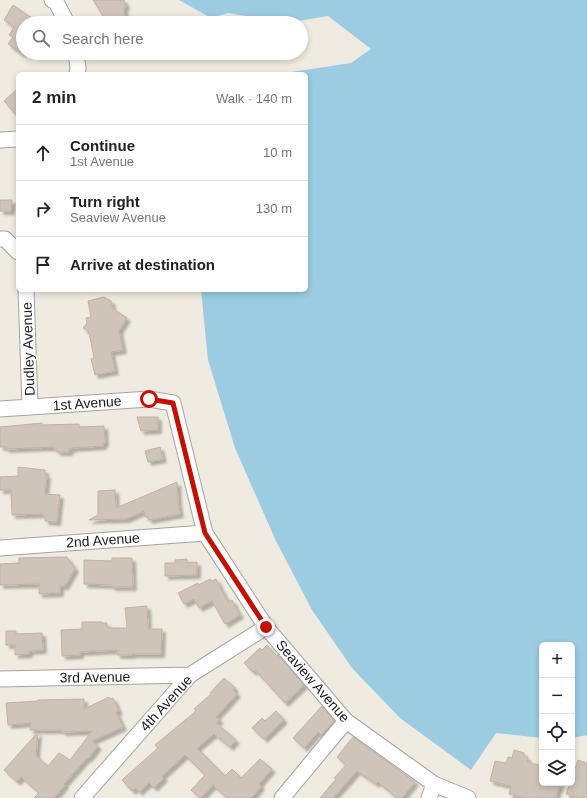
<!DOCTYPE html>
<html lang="en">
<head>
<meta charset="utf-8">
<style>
	body { margin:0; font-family:Helvetica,sans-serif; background:#f6f6f6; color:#222 }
	.controls { position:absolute; right:12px; bottom:12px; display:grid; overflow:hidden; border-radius:6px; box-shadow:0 2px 6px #0003 }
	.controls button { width:36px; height:36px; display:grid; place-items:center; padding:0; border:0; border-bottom:1px solid #e0e0e0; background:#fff; color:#222; font:20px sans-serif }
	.stop { position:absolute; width:12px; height:12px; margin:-9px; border:3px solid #c70e00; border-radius:50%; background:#fff }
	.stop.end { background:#c70e00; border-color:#fff; box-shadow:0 1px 4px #0008 }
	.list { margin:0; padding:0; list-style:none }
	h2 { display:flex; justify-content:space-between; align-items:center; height:52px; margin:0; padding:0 16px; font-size:17px }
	h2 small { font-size:13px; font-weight:400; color:#767676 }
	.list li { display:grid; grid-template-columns:26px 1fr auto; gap:12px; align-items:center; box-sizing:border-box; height:56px; padding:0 16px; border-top:1px solid #e0e0e0 }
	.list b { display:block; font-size:15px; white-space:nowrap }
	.list p { margin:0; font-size:13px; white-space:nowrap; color:#767676 }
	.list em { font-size:13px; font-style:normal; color:#767676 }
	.icon { flex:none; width:22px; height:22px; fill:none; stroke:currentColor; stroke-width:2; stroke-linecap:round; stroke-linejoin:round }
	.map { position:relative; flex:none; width:587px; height:798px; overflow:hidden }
	.search { position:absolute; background:#fff; box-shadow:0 2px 6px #0003; left:16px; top:16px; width:292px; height:44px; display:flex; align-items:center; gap:10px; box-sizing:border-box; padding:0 14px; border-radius:22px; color:#767676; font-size:15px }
	.panel { position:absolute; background:#fff; box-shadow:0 2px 6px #0003; left:16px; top:72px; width:292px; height:220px; border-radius:6px }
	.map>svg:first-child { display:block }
	.water { fill:#9bcce1 }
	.building { fill:#cfc4b9; stroke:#c1b2a1; filter:url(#shadow) }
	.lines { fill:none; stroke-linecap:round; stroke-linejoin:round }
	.street-casing { stroke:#a3a3a3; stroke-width:17 }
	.street { stroke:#fff; stroke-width:15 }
	.route { stroke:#c70e00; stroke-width:5 }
	.labels { text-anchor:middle; stroke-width:3; stroke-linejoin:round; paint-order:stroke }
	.street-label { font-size:14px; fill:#1c1c1c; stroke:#fff }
</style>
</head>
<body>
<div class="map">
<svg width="587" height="798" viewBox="0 0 587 798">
	<defs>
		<filter id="shadow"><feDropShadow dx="3.5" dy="3.5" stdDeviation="1" flood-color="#0004"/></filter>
	</defs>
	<rect width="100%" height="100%" fill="#efebe0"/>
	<path class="water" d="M179 0H587V735L572 738V645H542V738L496 733 471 770 400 718 352 668 312 610 276 541 235 448 208 360 201 290H306V74H253L285 73 351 63 371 49 328 16 286 23 228 13 211 18Z"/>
	<path class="building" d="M93 0H124L126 6 124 9 125 18 123 23H107Z
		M13 5 39 23H23V54L8 44 13 37 9 35 14 27 4 20Z
		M18 88V117L4 101Z
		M0 200H12L11 211H0Z
		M104 297 111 301 113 309 127 318 119 331 123 350 111 352 115 371 95 375 91 359 94 358 90 337 88 331 83 328 87 323 86 318 91 317 88 301Z
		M137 417H158V430L141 431Z
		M42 423V425L79 424V427L104 426 105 443H103V446L72 448V449H69V452H57V449H54V447L6 449V447H0V427Z
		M160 447 163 459 148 462 145 451Z
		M18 467 45 470V475H47L45 494 60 495 57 522 45 521V517L43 516V514L12 515 11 490H0V477L18 476Z
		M177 482 178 502 180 514 149 520 148 517H145L144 511 126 519 89 520 98 515V491L115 490 116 508Z
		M67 557 75 569 65 586H60V593L39 594V584L0 585V564L19 563V558Z
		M112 558H132L133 587H112V585L84 584V560L112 561Z
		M187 559V563L197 562V575L165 576V563H175V560Z
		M210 579 212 581 216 579 228 602 232 600 240 615 225 624 212 601 199 608 194 599 184 604 178 593 198 583V585Z
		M147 606 148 629H162L161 654H132V655H117V650L80 652V655L62 656 61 630 82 629V622H102L103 623H107V628H127L125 608Z
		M6 631H16V634L42 633 43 650 29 651V654L15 655V645H6Z
		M267 645 277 656 278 655 304 685 285 703 255 670 253 672 244 663 260 648 262 650Z
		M224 678 235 688 233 690 237 694 216 717 220 720 216 723 236 740 230 747 214 734 197 748 225 776 232 769 241 778 260 759 272 769 259 784 261 787 251 798H227L213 785 201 798H200L191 790 205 775 185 755 162 776 164 778 154 788 149 783 139 792 136 788 132 791 122 780 158 748 155 745 196 711 194 709 211 694 210 693Z
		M109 697 110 699 113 698 119 711 116 712 123 727 92 741 98 746 88 759 87 758 64 784 65 785 54 798H34L39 793 21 777 17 782 4 770 38 732 36 756 48 766 59 753 70 760 92 731 62 732V730H30L31 723 8 725 6 703 38 701V700L84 699V709Z
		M322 706 334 721 321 735 318 732 304 748 293 738Z
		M276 711 284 720 264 739 252 728 262 718 265 721Z
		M353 737 415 782 402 798H397L378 782 376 784 357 771 333 798H320L336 779 334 778 346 765 337 757Z
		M514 750 524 753V756L528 758 527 762 542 766V783H561L555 798H526L509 794 511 786 490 781 495 761 506 763 508 757 512 758Z
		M578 760 587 763V798H579L566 794 570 783H572V778Z"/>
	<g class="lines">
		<g class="street-casing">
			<path id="street" d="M52 0 56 2 67 23
				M76 53 78 68 77 74
				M0 140 18 139
				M0 239H5L18 252
				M26 290 30 407
				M0 409 149 399 173 403 205 533 266 627 346 721 434 784 468 798
				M0 548 205 533
				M0 679 190 675
				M82 798 190 675 266 627
				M282 798 346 721
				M429 798 434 784"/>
		</g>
		<use href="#street" class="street"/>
	</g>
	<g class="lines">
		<path class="route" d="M149 399 173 403 205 533 266 627"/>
	</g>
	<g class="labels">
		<g class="street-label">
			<text transform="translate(28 349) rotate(-92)" y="5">Dudley Avenue</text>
			<text transform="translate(87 403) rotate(-4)" y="5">1st Avenue</text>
			<text transform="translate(103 540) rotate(-4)" y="5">2nd Avenue</text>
			<text transform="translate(95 677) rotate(-1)" y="5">3rd Avenue</text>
			<text transform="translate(313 681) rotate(49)" y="5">Seaview Avenue</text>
			<text transform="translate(166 703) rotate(-48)" y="5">4th Avenue</text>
		</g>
	</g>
</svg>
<div class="controls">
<button>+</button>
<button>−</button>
<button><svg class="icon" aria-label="locate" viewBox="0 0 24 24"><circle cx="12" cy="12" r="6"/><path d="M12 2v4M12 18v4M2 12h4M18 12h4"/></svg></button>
<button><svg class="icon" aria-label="layers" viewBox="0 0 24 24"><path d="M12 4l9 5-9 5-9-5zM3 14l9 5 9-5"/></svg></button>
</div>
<div class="stop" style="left:149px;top:399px"></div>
<div class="stop end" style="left:266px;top:627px"></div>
<div class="search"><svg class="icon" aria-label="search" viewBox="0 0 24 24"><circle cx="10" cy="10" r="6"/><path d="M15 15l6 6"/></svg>Search here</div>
<section class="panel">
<h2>2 min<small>Walk · 140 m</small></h2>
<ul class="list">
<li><svg class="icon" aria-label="ahead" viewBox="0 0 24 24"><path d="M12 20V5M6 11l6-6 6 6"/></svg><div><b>Continue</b><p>1st Avenue</p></div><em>10 m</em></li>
<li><svg class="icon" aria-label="right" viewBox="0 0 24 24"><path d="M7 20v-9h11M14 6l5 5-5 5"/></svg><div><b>Turn right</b><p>Seaview Avenue</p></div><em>130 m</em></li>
<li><svg class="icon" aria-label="arrive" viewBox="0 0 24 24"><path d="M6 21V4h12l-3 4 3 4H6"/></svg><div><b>Arrive at destination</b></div></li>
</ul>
</section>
</div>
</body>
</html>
